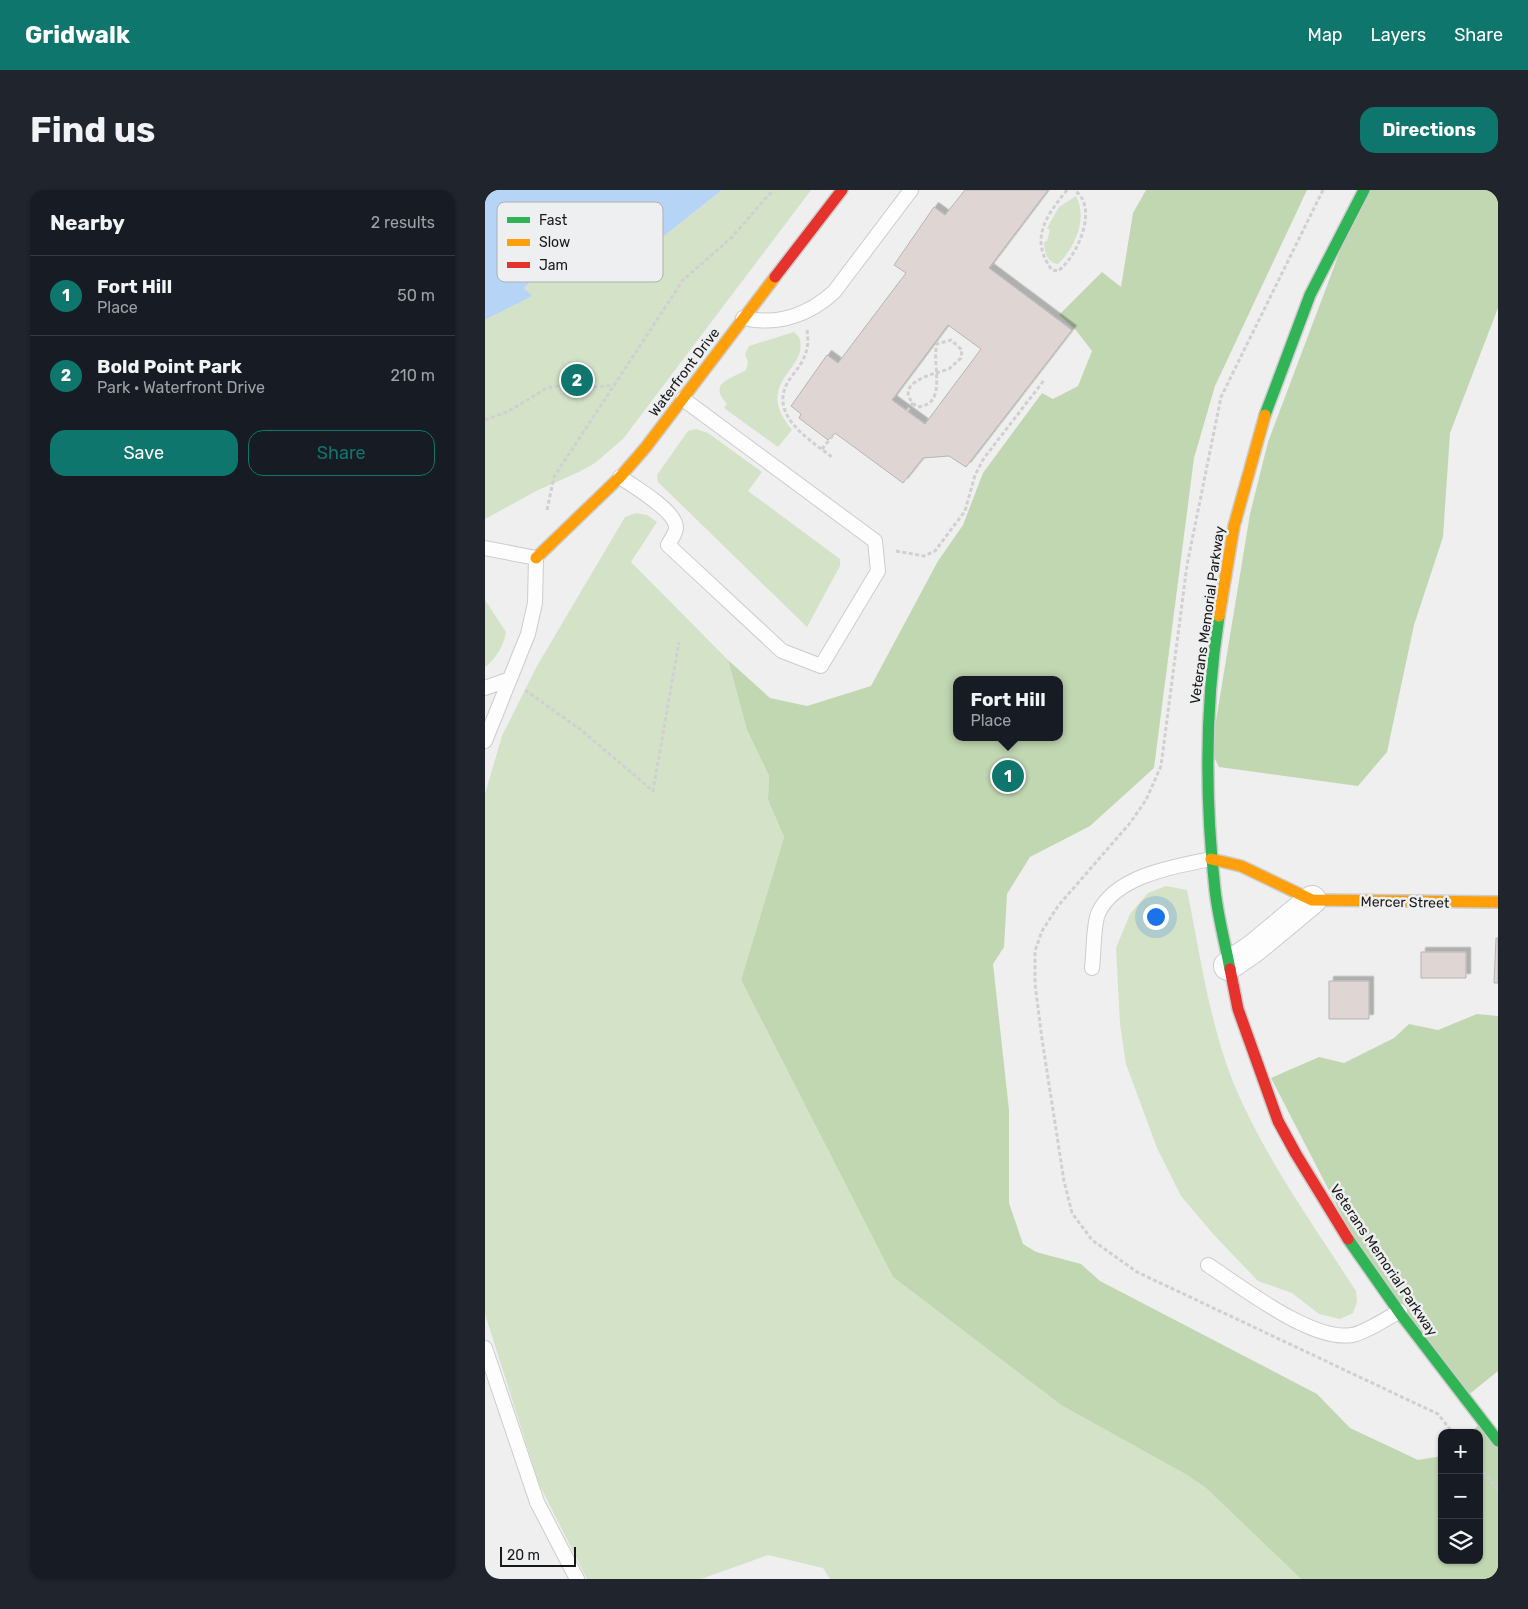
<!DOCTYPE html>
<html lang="en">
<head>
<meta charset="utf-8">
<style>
	body { margin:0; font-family:Rubik,sans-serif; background:#20242c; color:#f1f3f6 }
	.controls { position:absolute; right:15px; bottom:15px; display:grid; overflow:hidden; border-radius:10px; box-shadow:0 1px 4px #0004 }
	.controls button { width:45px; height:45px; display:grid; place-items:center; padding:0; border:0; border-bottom:1px solid #363941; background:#171b24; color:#f1f3f6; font:25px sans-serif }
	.scale { position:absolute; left:15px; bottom:12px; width:76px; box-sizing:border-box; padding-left:5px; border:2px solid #181819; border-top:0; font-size:14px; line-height:18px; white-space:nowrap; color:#181819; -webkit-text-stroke:4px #eeeff0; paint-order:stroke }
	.you { position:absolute; left:670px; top:726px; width:18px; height:18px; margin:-12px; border:4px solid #fff; border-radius:50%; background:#1a73e8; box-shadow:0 0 0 8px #1a73e833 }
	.badge { display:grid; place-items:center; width:32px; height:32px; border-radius:50%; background:#0f766e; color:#fff; font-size:16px; font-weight:700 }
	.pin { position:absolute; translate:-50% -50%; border:2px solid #fff; box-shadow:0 1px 5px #0006 }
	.popup { position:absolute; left:468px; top:486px; width:110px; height:65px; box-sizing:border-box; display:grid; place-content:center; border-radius:10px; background:#171b24; filter:drop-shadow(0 1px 4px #0005); font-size:16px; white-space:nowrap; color:#9ea1a6 }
	.popup b { font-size:19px; color:#f1f3f6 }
	.popup::after { content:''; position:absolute; left:50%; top:100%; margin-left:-10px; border:10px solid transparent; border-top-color:#171b24 }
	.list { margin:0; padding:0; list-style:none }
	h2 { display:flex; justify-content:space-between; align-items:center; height:65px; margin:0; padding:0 20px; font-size:21px }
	h2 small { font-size:16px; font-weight:400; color:#9ea1a6 }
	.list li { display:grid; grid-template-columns:32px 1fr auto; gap:15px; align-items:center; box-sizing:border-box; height:80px; padding:0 20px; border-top:1px solid #363941 }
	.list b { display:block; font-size:19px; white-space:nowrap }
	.list p { margin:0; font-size:16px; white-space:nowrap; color:#9ea1a6 }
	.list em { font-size:16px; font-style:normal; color:#9ea1a6 }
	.actions { display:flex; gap:10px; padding:15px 20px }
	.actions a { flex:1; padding:11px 0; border:1px solid #0f766e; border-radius:15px; text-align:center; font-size:18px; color:#0f766e }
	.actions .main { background:#0f766e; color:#fff }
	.icon { flex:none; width:28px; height:28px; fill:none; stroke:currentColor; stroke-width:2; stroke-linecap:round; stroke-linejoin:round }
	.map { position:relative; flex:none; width:1013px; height:1389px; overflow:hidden; border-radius:15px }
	header { display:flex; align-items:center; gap:30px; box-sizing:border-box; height:70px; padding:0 25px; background:#0f766e; color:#fff }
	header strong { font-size:24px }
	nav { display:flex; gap:28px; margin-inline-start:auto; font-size:18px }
	.intro { display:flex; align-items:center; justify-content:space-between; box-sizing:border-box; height:120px; padding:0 30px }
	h1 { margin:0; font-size:35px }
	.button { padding:12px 22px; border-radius:15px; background:#0f766e; color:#fff; font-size:18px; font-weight:700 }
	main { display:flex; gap:30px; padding:0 30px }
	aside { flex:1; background:#171b24; border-radius:15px; box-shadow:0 1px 4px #0004 }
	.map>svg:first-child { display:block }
	.green { fill:#d4e2c8 }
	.forest { fill:#c1d7b1; fill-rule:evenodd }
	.water { fill:#b6d5f6 }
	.building { fill:#dfd5d3; stroke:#b5b5b5; fill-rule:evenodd; filter:url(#shadow) }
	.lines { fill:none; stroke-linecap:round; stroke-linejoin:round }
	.lane-casing { stroke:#ccc; stroke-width:16 }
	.street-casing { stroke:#ccc; stroke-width:30 }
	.fast-casing { stroke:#ccc; stroke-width:14 }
	.slow-casing { stroke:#ccc; stroke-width:14 }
	.jam-casing { stroke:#ccc; stroke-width:14 }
	.path { stroke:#d0d0d1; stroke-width:3; stroke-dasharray:4 2.5; stroke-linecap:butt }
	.lane { stroke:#fdfdfd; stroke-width:14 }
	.street { stroke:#fdfdfd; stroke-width:28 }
	.fast { stroke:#30b455; stroke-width:11 }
	.slow { stroke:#ff9f0a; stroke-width:11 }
	.jam { stroke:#e5322d; stroke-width:11 }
	.labels { text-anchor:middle; stroke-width:5; stroke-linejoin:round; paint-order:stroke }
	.street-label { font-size:14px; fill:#181819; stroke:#eeeff0 }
	.key { fill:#eeeff0; stroke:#aeaeb0; stroke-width:1 }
	.key-label { font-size:14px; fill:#181819 }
</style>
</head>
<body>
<header>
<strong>Gridwalk</strong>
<nav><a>Map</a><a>Layers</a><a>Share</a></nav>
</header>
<div class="intro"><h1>Find us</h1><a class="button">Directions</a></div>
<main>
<aside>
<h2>Nearby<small>2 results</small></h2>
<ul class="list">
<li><span class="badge">1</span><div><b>Fort Hill</b><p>Place</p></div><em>50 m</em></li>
<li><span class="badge">2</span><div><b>Bold Point Park</b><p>Park · Waterfront Drive</p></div><em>210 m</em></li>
</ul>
<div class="actions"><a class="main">Save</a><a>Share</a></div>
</aside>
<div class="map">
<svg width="1013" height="1389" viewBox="0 0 1013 1389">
	<defs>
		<filter id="shadow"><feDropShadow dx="4.5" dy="-4.5" stdDeviation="0" flood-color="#0004"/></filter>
	</defs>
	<rect width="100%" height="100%" fill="#efefef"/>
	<path class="green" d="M237 0H326L138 249 110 273 94 282 53 300 0 329V130L46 106 39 98 65 71 179 46Z
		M591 6C603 28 590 58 573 74 562 73 559 61 559 52L562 51 565 40 562 38 574 17Z
		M309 142 314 147C326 180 266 191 307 240L293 257 239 218 242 214C222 192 247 189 261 180L263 172 260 164 264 156Z
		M211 239 223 243 277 282 263 301 355 369V376L322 437 173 292 172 285 203 241Z
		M151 323 162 325 172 332 146 372 243 470 262 540 284 586 283 610 299 647 256 790 408 1087 576 1215 702 1285 721 1298 816 1389H345L338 1378 283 1365 216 1389H102L54 1294 0 1124V604L17 546 52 476 140 327Z
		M0 410 21 442C19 455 11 469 0 477Z
		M681 696 702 700C715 763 724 831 748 892 779 967 827 1033 871 1101L872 1112 868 1123 855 1129 834 1124 807 1103 773 1091 729 1045 696 1006 672 958 641 874 635 834 631 758 645 724 663 703Z"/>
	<path class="forest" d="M661 0H822L730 196 709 268 669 578 605 636 545 667 522 704 519 757 508 774 524 920V1013L538 1054 551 1062 596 1074 615 1091 832 1204 865 1238 933 1270 957 1266V1370H994V1243H985L998 1231 1013 1250V1389H816L721 1298 702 1285 576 1215 408 1087 256 790 299 647 283 610 284 586 262 540 243 470 285 508 322 516 386 496 453 371 478 335 498 283 557 203 568 209 593 196 607 161 590 139 574 125 617 82 636 97 648 23ZM472 490H574V547H472Z
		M884 0H1013V118L965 243 958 347 929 435 902 562 873 596 734 577 726 561 765 324 783 252 866 32Z
		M992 824 1013 826V1181L982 1206 868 1047 786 888 834 867 859 873 909 848 924 834 953 840Z"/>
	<path class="water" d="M0 0H237L179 46 106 83 85 91 65 72 39 98 47 106 0 130Z"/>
	<path class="building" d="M480 0H563L504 78 587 140 481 277 464 266 438 268 418 293 350 243 343 250 314 228 316 224 306 216 342 165 353 173 421 83 409 75 449 17 460 25ZM463 135 496 159 440 234 407 210Z
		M1011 748H1013V793H1009Z
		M936 762H981V788H936Z
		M844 791H884V829H844Z"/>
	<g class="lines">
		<g class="lane-casing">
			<path id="lane" d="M258 128C292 136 324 125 349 102L426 0
				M135 287C148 296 190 320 191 337 191 344 186 349 183 355L297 461 336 476 393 381 390 351 198 209
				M0 358 51 368 50 413 43 444 0 551
				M0 498 25 489
				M607 778C609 763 608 737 613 724 629 686 690 676 726 669
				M723 1075C757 1097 827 1152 867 1145 880 1143 902 1128 915 1121
				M0 1158 52 1312 92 1389"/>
		</g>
		<g class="street-casing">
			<path id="street" d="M743 776 769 758 827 710"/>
		</g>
		<g class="fast-casing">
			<path id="fast" d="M780 225 825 105 879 0
				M734 426C720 516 720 610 730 700 733 727 740 753 745 779
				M863 1049 917 1126 1013 1251"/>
		</g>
		<g class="slow-casing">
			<path id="slow" d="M51 368 135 287 161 257 290 87
				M734 426 749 336 780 225
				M726 669 756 676 827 710 1013 712"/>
		</g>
		<g class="jam-casing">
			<path id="jam" d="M290 87 357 0
				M745 779 753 819 793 931 811 964 863 1049"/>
		</g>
		<path class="path" d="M582 0C561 26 544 49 567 80L573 81C592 67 615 17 589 0
			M838 0 736 207 702 375 676 576 661 610 645 633 573 716 557 741 550 761V794L557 849 579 991 587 1023 607 1050 652 1082 953 1224 968 1243
			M322 140C325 160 319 171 307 186 279 222 322 248 347 267
			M451 183 464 179 476 168 477 160 466 150 452 154C446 174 464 215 432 217 410 198 434 188 451 183
			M422 221 428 213
			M0 230 24 221 62 198 86 194 114 197 128 195
			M337 259 350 243
			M62 320 69 287 198 90 246 48 288 0
			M411 361 439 366 450 361 480 321 490 285 499 268 560 189
			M40 500 96 540 168 601 194 452
			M994 1276 1013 1300"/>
		<use href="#lane" class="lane"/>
		<use href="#street" class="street"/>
		<use href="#fast" class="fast"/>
		<use href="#slow" class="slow"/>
		<use href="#jam" class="jam"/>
	</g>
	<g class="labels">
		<g class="street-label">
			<text transform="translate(199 182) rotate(-53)" y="5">Waterfront Drive</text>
			<text transform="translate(722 425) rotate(-82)" y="5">Veterans Memorial Parkway</text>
			<text transform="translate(920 712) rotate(1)" y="5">Mercer Street</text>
			<text transform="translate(899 1070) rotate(56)" y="5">Veterans Memorial Parkway</text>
		</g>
	</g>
	<rect x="12" y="12" width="166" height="80" rx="8" class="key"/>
	<rect x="22" y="27" width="23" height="6" fill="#30b455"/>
	<rect x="22" y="49" width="23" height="7" fill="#ff9f0a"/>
	<rect x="22" y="72" width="23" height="6" fill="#e5322d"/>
	<g class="key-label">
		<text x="54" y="35">Fast</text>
		<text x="54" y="57">Slow</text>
		<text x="54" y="80">Jam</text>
	</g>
</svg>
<div class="controls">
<button>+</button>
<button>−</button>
<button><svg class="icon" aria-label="layers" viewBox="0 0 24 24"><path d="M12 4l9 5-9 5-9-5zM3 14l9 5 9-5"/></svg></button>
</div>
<div class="scale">20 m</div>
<div class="you"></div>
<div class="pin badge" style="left:523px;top:586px">1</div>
<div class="popup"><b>Fort Hill</b>Place</div>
<div class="pin badge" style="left:92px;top:190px">2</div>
</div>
</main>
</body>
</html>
